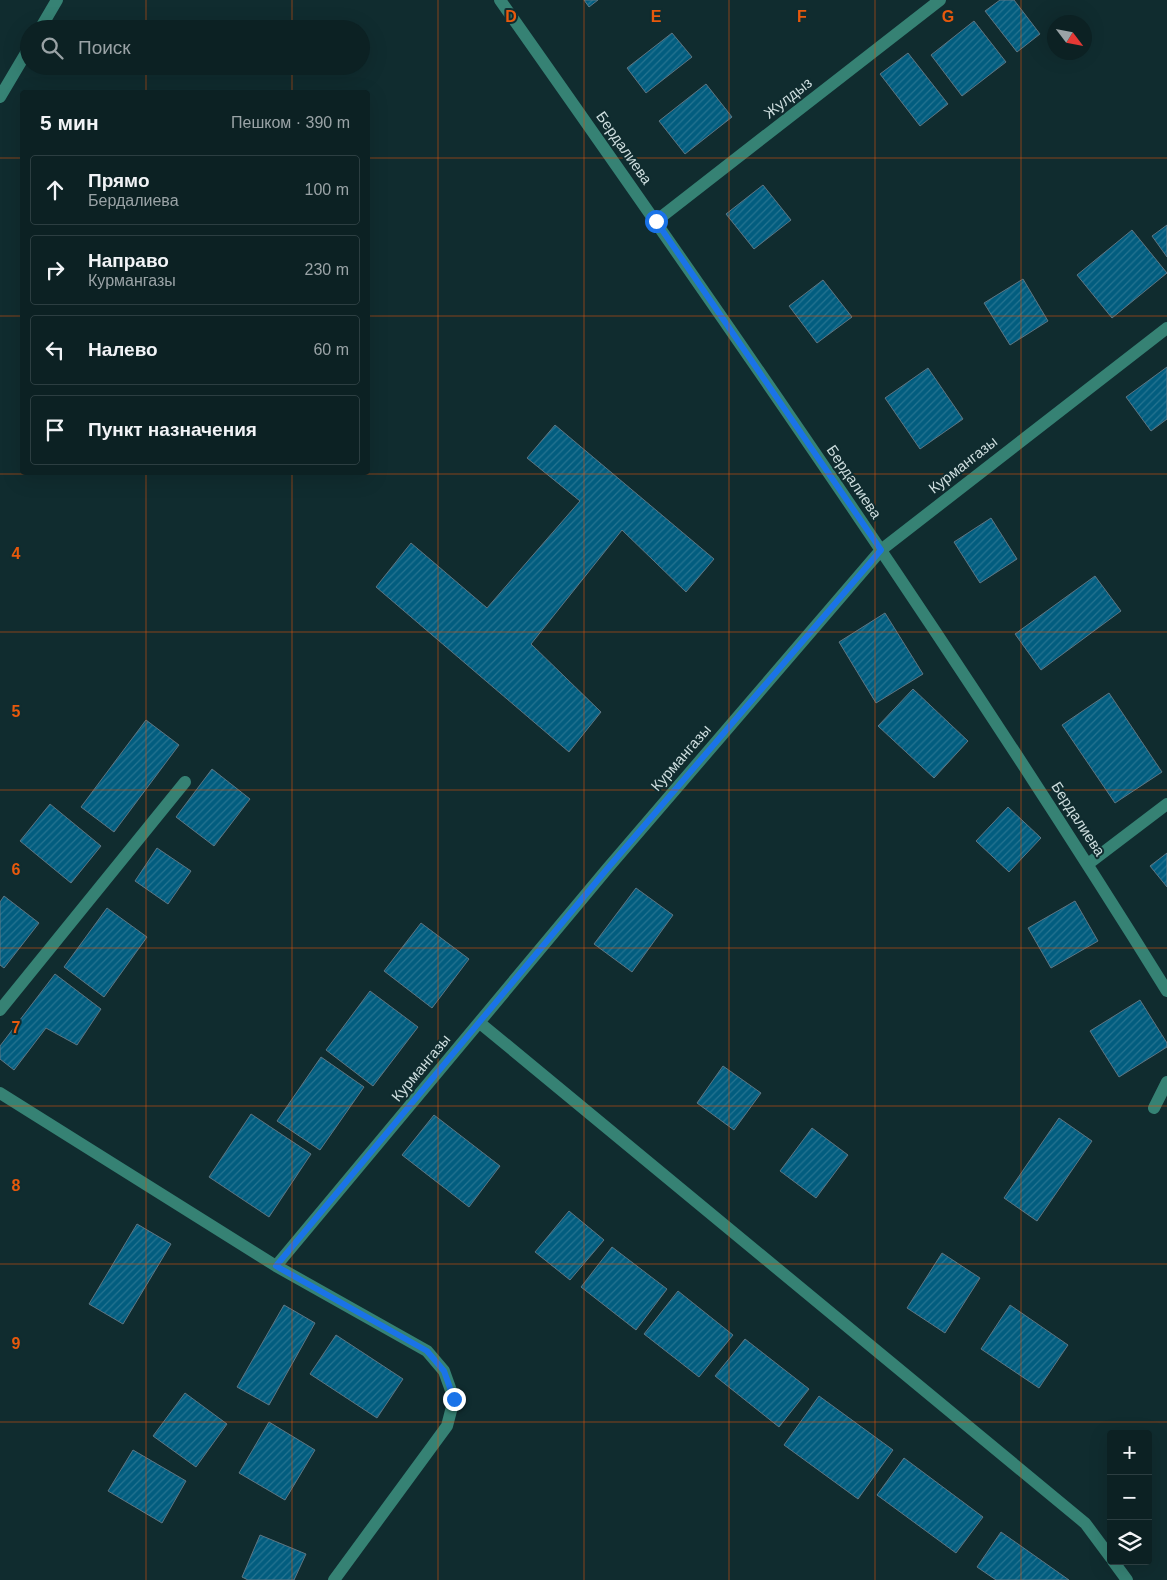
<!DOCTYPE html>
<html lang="ru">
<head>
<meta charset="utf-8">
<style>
	body { margin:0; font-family:Arial,sans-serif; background:#1a2e30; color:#f1f3f6 }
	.controls { position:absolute; right:15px; bottom:15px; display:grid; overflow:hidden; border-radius:5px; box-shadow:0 5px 20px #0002 }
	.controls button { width:45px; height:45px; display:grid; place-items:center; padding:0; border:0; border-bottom:1px solid #2c3e41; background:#0c2123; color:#f1f3f6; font:25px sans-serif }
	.compass { position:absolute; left:1047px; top:15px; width:45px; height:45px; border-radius:50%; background:#0c2123; box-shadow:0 5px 20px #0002; rotate:122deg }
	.stop { position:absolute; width:15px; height:15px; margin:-11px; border:4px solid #1a73e8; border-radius:50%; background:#fff }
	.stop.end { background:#1a73e8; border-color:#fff; box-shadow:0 1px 5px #0008 }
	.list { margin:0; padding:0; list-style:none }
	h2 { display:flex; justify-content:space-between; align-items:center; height:65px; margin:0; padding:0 20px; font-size:21px }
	h2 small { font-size:16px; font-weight:400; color:#9aa3a6 }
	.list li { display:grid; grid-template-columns:32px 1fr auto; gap:15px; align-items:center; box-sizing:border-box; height:70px; margin:0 10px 10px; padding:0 10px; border:1px solid #2c3e41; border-radius:5px }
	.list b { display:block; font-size:19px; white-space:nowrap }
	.list p { margin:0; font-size:16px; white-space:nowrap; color:#9aa3a6 }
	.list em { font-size:16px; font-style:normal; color:#9aa3a6 }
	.icon { flex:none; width:28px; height:28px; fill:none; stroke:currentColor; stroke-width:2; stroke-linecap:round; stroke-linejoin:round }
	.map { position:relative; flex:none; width:1167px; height:1580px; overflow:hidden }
	.search { position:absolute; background:#0c2123; box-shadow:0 5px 20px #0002; left:20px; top:20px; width:350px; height:55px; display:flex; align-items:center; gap:12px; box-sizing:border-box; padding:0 18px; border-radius:28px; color:#9aa3a6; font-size:19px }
	.panel { position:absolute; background:#0c2123; box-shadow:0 5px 20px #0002; left:20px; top:90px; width:350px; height:385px; border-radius:5px }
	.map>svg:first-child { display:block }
	.building { fill:url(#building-hatch); stroke:#5e7683 }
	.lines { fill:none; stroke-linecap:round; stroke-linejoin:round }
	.minor { stroke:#368274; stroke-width:12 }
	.route { stroke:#1a73e8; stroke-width:6 }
	.grid { fill:none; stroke:#e8590c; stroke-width:1; stroke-opacity:0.55 }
	.labels { text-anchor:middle; stroke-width:4; stroke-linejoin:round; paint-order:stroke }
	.street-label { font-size:15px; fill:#cdddde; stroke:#102c2f }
	.grid-label { font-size:16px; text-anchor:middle; font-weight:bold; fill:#e8590c; stroke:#102c2f; stroke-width:4; stroke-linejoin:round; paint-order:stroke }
</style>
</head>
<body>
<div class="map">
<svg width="1167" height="1580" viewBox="0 0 1167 1580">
	<defs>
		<pattern id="building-hatch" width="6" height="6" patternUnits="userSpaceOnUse" patternTransform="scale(1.25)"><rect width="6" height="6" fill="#025d7f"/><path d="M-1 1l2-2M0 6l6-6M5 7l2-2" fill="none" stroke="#267491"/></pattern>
	</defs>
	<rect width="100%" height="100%" fill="#102c2f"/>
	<path class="building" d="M584 0H598L589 7Z
		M1000 0H1014L1040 34 1017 52 985 11Z
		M974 21 1006 62 962 96 931 55Z
		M672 33 692 57 646 93 627 68Z
		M908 53 948 104 920 126 880 74Z
		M706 84 732 117 685 154 659 121Z
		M763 185 791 220 754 249 726 214Z
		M1167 225V257L1152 236Z
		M1132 230 1167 273 1112 318 1077 275Z
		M1023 279 1048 321 1010 345 984 303Z
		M823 280 852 317 817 343 789 306Z
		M1167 367V419L1151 431 1126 397Z
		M928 368 963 419 920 449 885 398Z
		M555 425 714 559 686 592 622 530 531 644 601 712 569 752 376 587 411 543 487 608 580 501 527 458Z
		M991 518 1017 559 980 583 954 542Z
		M1095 576 1121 611 1041 670 1015 634Z
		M885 613 923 674 876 703 839 642Z
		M913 689 968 741 934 778 878 726Z
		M1109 693 1162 772 1115 803 1062 725Z
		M146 720 179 745 114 832 81 807Z
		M212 769 250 799 214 846 176 817Z
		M50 804 101 846 71 883 20 841Z
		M1008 807 1041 838 1009 872 976 841Z
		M157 848 191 871 168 904 135 881Z
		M1167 853V887L1150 866Z
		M636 888 673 915 632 972 594 944Z
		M4 896 39 923 4 968 0 965V902Z
		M1075 901 1098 941 1051 968 1028 928Z
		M107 908 147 937 104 997 64 967Z
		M421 923 469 959 432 1008 384 971Z
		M55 974 101 1009 77 1045 46 1028 14 1070 0 1059V1046Z
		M370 991 418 1027 373 1086 326 1050Z
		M1140 1000 1167 1043V1047L1119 1077 1090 1031Z
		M321 1057 364 1087 320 1150 277 1121Z
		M723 1066 761 1093 734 1130 697 1103Z
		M251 1114 311 1154 269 1217 209 1177Z
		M434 1115 500 1166 469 1207 402 1155Z
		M1059 1118 1092 1141 1037 1221 1004 1198Z
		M812 1128 848 1155 816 1198 780 1171Z
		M569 1211 604 1240 570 1280 535 1252Z
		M137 1224 171 1244 123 1324 89 1304Z
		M612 1247 667 1289 636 1330 581 1287Z
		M942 1253 980 1278 945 1333 907 1308Z
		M678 1291 733 1335 699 1377 644 1334Z
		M284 1305 315 1323 269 1405 237 1387Z
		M1010 1305 1068 1345 1039 1388 981 1349Z
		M336 1335 403 1379 377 1418 310 1374Z
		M745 1339 809 1389 779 1427 715 1376Z
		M185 1393 227 1424 196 1467 153 1436Z
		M819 1396 893 1450 858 1499 784 1445Z
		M269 1422 315 1450 285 1500 239 1473Z
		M133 1450 186 1481 162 1523 108 1491Z
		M904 1458 983 1517 956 1553 877 1495Z
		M1001 1532 1069 1580H996L977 1567Z
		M260 1535 306 1554 294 1580H248L242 1577Z"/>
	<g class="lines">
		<path class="minor" d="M500 0C729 325 957 653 1167 991
			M40 29 57 0
			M0 97 29 48
			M656 221 940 0
			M1088 864 1167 804
			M0 1010 185 782
			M480 1023 1085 1523 1111 1558
			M0 1093 276 1266 427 1351 444 1371 454 1399 447 1426 334 1580
			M1154 1108 1167 1082
			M276 1266 607 869 881 550 1167 328
			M1113 1561 1127 1580"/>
	</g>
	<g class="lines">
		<path class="route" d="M454 1399 444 1371 427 1351 276 1266 607 869 881 550 656 221"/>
	</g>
	<path class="grid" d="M146 0V29M292 0V29M438 0V1580M584 0V1580M729 0V1580M875 0V1580M1021 0V1580M146 66V92M292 66V92M0 158H22M368 158H1167M0 316H22M368 316H1167M146 472V1580M292 472V1580M0 474H1167M0 632H1167M0 790H1167M0 948H1167M0 1106H1167M0 1264H1167M0 1422H1167"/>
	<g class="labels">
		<g class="street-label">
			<text transform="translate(788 98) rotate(-38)" y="5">Жулдыз</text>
			<text transform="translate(624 148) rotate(55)" y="5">Бердалиева</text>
			<text transform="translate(963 465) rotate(-38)" y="5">Курмангазы</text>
			<text transform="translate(854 482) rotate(56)" y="5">Бердалиева</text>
			<text transform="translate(681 758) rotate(-49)" y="5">Курмангазы</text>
			<text transform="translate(1078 819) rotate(57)" y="5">Бердалиева</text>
			<text transform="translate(421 1068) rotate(-50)" y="5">Курмангазы</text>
		</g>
	</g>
	<g class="grid-label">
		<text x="511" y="22">D</text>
		<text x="656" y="22">E</text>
		<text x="802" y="22">F</text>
		<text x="948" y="22">G</text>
		<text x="16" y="559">4</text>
		<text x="16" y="717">5</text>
		<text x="16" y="875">6</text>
		<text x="16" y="1033">7</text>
		<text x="16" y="1191">8</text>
		<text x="16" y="1349">9</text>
	</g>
</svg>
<div class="controls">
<button>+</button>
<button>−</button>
<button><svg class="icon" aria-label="layers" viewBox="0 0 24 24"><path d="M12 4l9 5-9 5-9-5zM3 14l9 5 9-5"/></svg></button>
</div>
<svg class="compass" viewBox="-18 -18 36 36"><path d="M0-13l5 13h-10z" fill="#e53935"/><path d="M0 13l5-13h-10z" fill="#9aa3a6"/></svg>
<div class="stop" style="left:656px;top:221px"></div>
<div class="stop end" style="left:454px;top:1399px"></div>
<div class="search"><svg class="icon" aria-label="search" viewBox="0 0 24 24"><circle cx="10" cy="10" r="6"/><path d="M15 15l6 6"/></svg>Поиск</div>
<section class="panel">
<h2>5 мин<small>Пешком · 390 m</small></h2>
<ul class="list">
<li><svg class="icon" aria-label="ahead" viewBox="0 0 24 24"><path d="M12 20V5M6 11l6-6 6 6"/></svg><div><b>Прямо</b><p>Бердалиева</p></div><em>100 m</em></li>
<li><svg class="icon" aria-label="right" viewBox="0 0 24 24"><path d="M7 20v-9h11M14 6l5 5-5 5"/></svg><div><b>Направо</b><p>Курмангазы</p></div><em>230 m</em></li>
<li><svg class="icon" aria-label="left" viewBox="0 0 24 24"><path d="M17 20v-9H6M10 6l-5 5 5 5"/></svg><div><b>Налево</b></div><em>60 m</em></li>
<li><svg class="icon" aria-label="arrive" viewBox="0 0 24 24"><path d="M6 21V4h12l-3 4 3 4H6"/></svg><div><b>Пункт назначения</b></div></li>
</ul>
</section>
</div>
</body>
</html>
